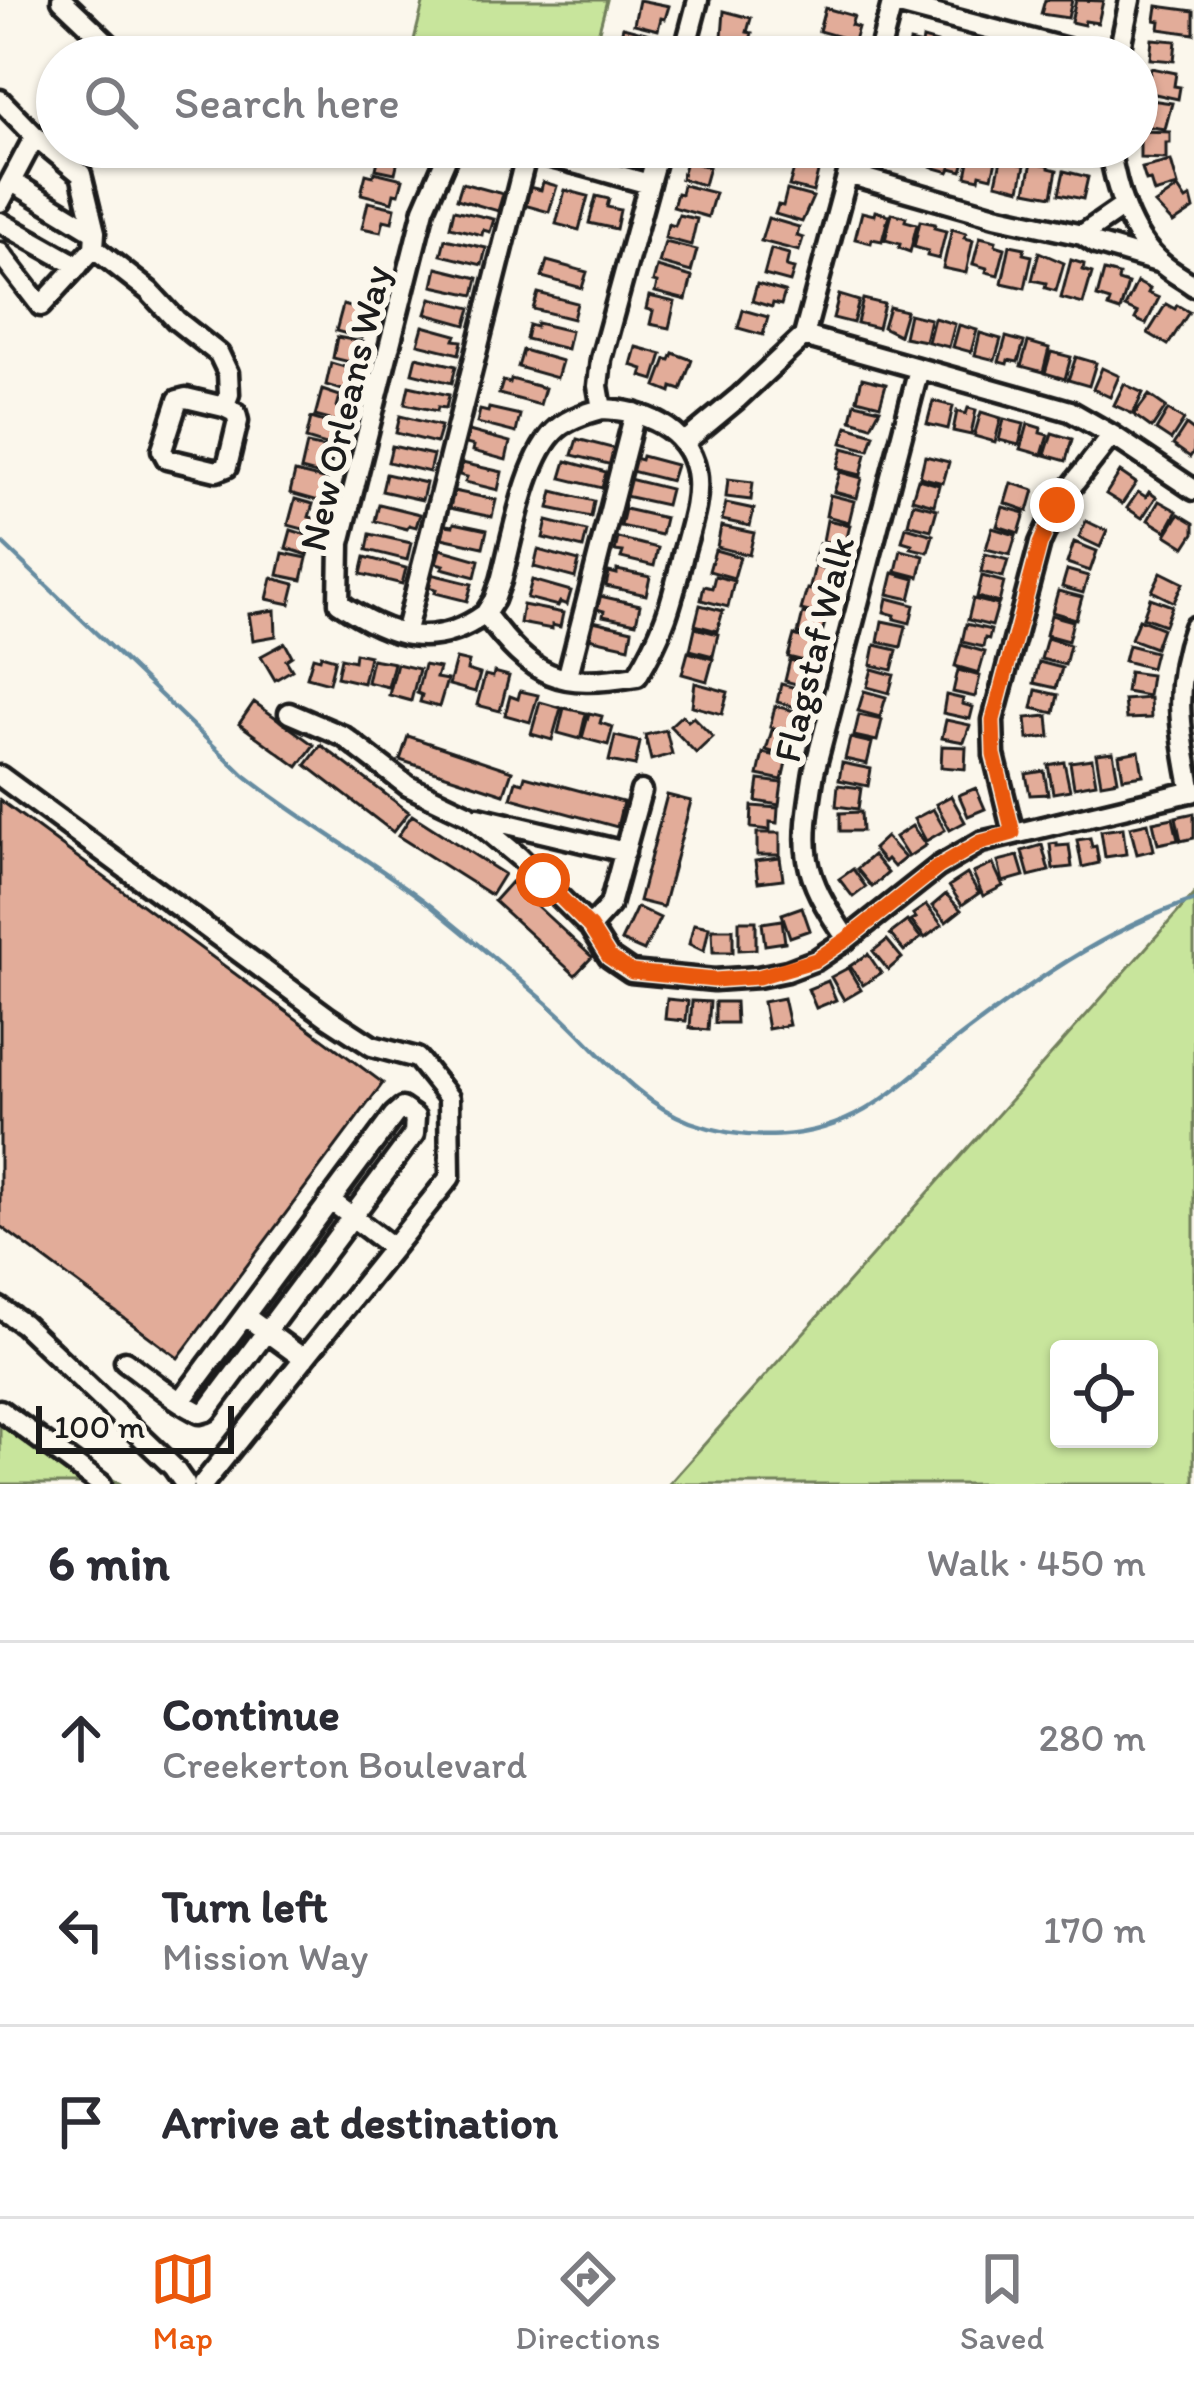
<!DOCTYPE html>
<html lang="en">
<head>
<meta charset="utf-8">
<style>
	body { margin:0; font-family:Itim,sans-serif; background:#f2f2f3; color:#2b2b33 }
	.controls { position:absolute; right:36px; bottom:36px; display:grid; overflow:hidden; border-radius:12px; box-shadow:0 3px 9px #0004 }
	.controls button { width:108px; height:108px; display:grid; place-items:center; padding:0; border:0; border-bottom:3px solid #e1e1e2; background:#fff; color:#2b2b33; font:60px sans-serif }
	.scale { position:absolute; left:36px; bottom:30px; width:198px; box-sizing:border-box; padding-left:12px; border:6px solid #1c1c1c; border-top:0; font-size:33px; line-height:42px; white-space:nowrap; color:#1c1c1c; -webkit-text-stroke:9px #fbf7ec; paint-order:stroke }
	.stop { position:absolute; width:36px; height:36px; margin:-27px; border:9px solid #ea580c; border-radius:50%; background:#fff }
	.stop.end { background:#ea580c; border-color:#fff; box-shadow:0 3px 12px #0008 }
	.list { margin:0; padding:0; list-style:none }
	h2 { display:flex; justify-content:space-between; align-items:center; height:156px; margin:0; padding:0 48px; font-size:51px }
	h2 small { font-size:39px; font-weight:400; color:#7c7c81 }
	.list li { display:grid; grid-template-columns:78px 1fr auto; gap:36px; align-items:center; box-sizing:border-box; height:192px; padding:0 48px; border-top:3px solid #e1e1e2 }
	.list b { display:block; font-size:45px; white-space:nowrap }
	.list p { margin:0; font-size:39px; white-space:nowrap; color:#7c7c81 }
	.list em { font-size:39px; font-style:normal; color:#7c7c81 }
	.icon { flex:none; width:66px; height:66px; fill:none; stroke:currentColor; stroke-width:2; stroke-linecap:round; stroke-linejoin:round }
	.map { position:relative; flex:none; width:1194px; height:1484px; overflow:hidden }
	.search { position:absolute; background:#fff; box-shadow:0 3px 9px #0004; left:36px; right:36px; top:36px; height:132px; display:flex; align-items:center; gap:30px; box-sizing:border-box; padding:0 42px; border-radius:66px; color:#7c7c81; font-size:45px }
	.sheet { height:732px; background:#fff }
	nav { display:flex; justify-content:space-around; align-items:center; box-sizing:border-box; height:168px; border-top:3px solid #e1e1e2; background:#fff; font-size:33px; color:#7c7c81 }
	nav a { display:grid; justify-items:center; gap:6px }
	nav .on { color:#ea580c }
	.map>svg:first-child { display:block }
	.green { fill:#c8e59c; stroke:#72805c; stroke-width:3; fill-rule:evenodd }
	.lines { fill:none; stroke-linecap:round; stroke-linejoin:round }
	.stream { stroke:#668ca1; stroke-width:4.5 }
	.building { fill:#e2ac99; stroke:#1c1c1c; stroke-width:3 }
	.minor-casing { stroke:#1c1c1c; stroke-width:27 }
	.minor { stroke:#fbf7ec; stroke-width:18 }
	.route { stroke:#ea580c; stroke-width:15 }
	.labels { text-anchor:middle; stroke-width:12; stroke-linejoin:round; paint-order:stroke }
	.street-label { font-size:39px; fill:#1c1c1c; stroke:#fbf7ec }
</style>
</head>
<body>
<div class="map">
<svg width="1194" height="1484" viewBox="0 0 1194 1484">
	<rect width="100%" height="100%" fill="#fbf7ec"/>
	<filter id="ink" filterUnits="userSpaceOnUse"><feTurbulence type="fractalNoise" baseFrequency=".00833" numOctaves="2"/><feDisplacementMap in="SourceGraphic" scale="24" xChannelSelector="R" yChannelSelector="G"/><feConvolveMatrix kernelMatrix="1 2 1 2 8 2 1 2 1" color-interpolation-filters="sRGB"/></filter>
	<g filter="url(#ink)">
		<path class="green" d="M424 0H607L592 57H473L414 40Z
			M1194 894V1484H669ZM1149 1349V1439H1059V1349Z
			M0 1420 121 1484H0Z"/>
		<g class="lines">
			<path class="stream" d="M0 541 244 775C304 823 371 859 431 906 473 941 516 975 557 1012 598 1049 635 1101 690 1122 748 1143 811 1141 865 1110 898 1091 923 1066 952 1043 1027 985 1104 930 1194 900"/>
		</g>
		<path class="building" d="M639 0 669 6 665 19 661 18 658 30 634 24Z
			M1045 0H1072L1068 18 1041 14Z
			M1076 0 1103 1 1098 23 1085 21 1084 25 1071 22Z
			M1157 6 1194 11V34L1159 29 1160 21 1155 20Z
			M825 8 854 16 851 25 858 27 854 41 819 31Z
			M724 11 751 18 747 32 752 33 749 44 722 37Z
			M623 27 661 37 657 49 652 48 650 57 617 49Z
			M823 37 848 43 846 55 849 57H819Z
			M923 39 937 43 933 57H906L910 42 922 45Z
			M1152 39 1176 41 1174 61 1150 59Z
			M1151 68 1176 73 1174 86 1180 87 1178 99 1146 92Z
			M1143 99 1172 103 1165 129 1137 125 1138 111 1142 112Z
			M1140 131 1170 132V143H1166V159L1140 158Z
			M381 147 409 148 406 162 398 160 395 173 376 169Z
			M792 147H827L825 153 821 152 818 163 790 157Z
			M910 147H938L933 167 908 157Z
			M941 147 969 148 962 171 951 168 949 172 935 168Z
			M972 147 999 148 992 177 980 174 979 179 966 176Z
			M1001 160 1025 165 1020 189 996 183Z
			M686 161 709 167 704 185 681 179Z
			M1171 161 1178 186 1154 193 1150 180 1146 181 1142 168Z
			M796 162 819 168 813 192 789 186Z
			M1032 162 1049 165V168L1057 170 1052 196 1026 191Z
			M1064 171 1088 177 1083 199 1059 194Z
			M374 172 403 179 399 194 394 193 392 202 361 194 366 174 373 176Z
			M543 182 557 186 549 212 524 205 529 187 541 190Z
			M462 183 503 194 498 211 457 199Z
			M683 185 715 193 708 217 673 207 677 193 681 194Z
			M1178 188 1186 200 1191 197 1194 209 1173 223 1155 204Z
			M565 190 588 196 579 230 556 224Z
			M787 190 813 197 802 222 775 214 778 205 783 206Z
			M596 196 609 199 607 207 620 210 616 229 589 223Z
			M368 202 395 208 392 222 384 220 381 232 362 228Z
			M454 210 494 219 490 232 483 230 482 235 450 227Z
			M875 211 889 215 882 241 872 239 871 243 855 239 862 212 874 215Z
			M892 213 906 217 905 221 917 224 910 252 899 248 900 244 885 240Z
			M679 215 697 219 691 245 665 238 668 224 675 226Z
			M768 218 799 227 797 236 803 238 799 251 761 241Z
			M920 221 935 224 934 228 946 231 939 259 927 256 928 251 914 247Z
			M952 229 966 233 964 238 973 240 966 273 943 268Z
			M980 237 996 241 995 245 1005 248 998 275 986 272 987 268 973 264Z
			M445 239 486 248 482 265 441 255Z
			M665 242 697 250 691 272 659 263Z
			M1010 245 1025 248 1023 254 1032 256 1025 288 1002 283Z
			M771 249 789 254 786 267 794 269 790 282 764 275Z
			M1039 252 1064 263 1056 291 1045 288 1046 283 1032 280Z
			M1071 260 1084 264 1083 270 1092 273 1083 304 1061 298Z
			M547 261 587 272 582 288 542 277Z
			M657 267 692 277 686 300 655 292 657 283 653 282Z
			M437 268 478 278 474 295 433 286Z
			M1104 271 1119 275 1118 281 1128 284 1120 311 1108 307 1110 301 1097 297Z
			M1137 282 1150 289 1148 293 1159 298 1146 324 1135 319 1138 313 1125 307Z
			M757 284 785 292 781 305 773 303 772 307 752 301Z
			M538 293 577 303 573 319 533 309Z
			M839 295 859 301 853 323 833 318Z
			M649 296 675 302 669 328 650 324 653 311 646 309Z
			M431 298 471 308 466 325 426 314Z
			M863 299 884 304 878 328 857 323Z
			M1166 304 1175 309 1177 305 1189 312 1168 345 1148 333Z
			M343 305 362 310 358 322 366 324 362 338 336 331Z
			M889 307 906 311 899 335 883 327Z
			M743 310 768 317 763 335 738 328Z
			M909 314 930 319 925 341 904 337Z
			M934 318 955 324 949 347 928 342Z
			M537 323 571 331 567 349 526 339 529 325 536 327Z
			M959 325 977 330 971 352 953 347Z
			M423 326 456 335 454 340 462 341 459 354 418 344Z
			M980 333 1001 339 995 360 975 355Z
			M337 337 363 342 358 364 333 358Z
			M1006 337 1024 342 1018 362 1008 360 1007 364 999 362Z
			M1028 342 1049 348 1043 372 1021 366Z
			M636 347 662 354 654 380 641 376 643 369 631 365Z
			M523 350 562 361 557 378 518 367Z
			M1051 352 1071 357 1065 379 1045 373Z
			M673 353 692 360 681 390 672 387 671 392 656 386 666 359 670 360Z
			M416 357 456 366 452 383 412 373Z
			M1076 357 1096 363 1089 386 1068 380Z
			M331 363 355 370 349 392 326 385Z
			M1102 368 1119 376 1110 397 1093 389Z
			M862 378 886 384 880 405 857 399Z
			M511 379 545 388 540 405 499 394 503 381 510 383Z
			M1124 384 1143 393 1133 414 1114 405Z
			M409 386 449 395 446 408 438 407 437 411 405 404Z
			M322 390 340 396 337 407 345 410 341 423 315 416Z
			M1149 395 1166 407 1152 428 1134 415Z
			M933 401 953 406 948 429 927 424Z
			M855 403 880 409 871 426 851 420Z
			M489 408 520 415 516 433 477 423 480 410 488 412Z
			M968 408 976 410 971 435 953 431 957 411 966 414Z
			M1168 410 1184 420 1171 440 1156 430Z
			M981 412 1001 418 995 442 974 436Z
			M400 416 441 426 436 443 396 433Z
			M311 418 342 427 336 448 306 439Z
			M1004 419 1024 424 1019 445 999 440Z
			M1028 424 1041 428 1040 433 1048 435 1042 455 1021 449Z
			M1186 425 1194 431V451L1190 457 1173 445Z
			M847 426 874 434 869 450 842 443Z
			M469 431 510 442 506 460 473 451 474 446 466 444Z
			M1052 433 1072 439 1066 461 1045 455Z
			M577 439 616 449 612 465 572 455Z
			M307 444 334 450 331 464 323 462 320 475 301 470Z
			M392 446 433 455 429 472 388 462Z
			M843 448 866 454 861 475 837 469Z
			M642 456 676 465 671 481 631 471 634 458 641 460Z
			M925 456 949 462 943 483 920 477Z
			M566 461 606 472 602 488 561 478Z
			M462 463 502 472 498 490 465 482 467 477 459 475Z
			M295 472 327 480 322 502 290 493Z
			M840 472 862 478 857 498 834 492Z
			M1120 472 1136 483 1122 504 1106 494Z
			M386 474 426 483 422 500 382 491Z
			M629 479 670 489 666 505 625 496Z
			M728 479 753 482 751 500 726 497Z
			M918 479 939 485 934 505 912 499Z
			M1011 483 1034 490 1028 511 1005 503Z
			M454 491 496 500 492 517 450 508Z
			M553 491 594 501 591 517 549 508Z
			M1138 492 1146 497 1149 492 1156 497 1142 518 1127 508Z
			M830 495 854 501 849 522 826 516Z
			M295 499 313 504 309 517 318 519 314 532 288 525Z
			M1159 501 1177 511 1166 531 1148 520Z
			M726 503 754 509 750 526 722 520Z
			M913 503 937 509 931 530 908 524Z
			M379 504 420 514 416 527 409 525 407 529 375 521Z
			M1003 507 1025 513 1019 533 997 526Z
			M625 509 665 518 661 535 621 526Z
			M1179 514 1194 523V533L1185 547 1166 535Z
			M827 520 850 525 845 546 823 541Z
			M547 521 587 531 583 548 543 538Z
			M1086 521 1107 531 1100 547 1079 537Z
			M454 523 487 530 483 547 442 538 445 525 453 526Z
			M721 526 754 533 749 555 717 547Z
			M906 527 933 535 928 552 911 548 912 544 902 541Z
			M992 528 1016 535 1010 555 986 549Z
			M291 530 313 537 308 555 286 548Z
			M370 534 411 543 407 560 367 550Z
			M618 538 658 548 654 566 621 558 623 552 615 551Z
			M1074 542 1097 551 1090 571 1067 563Z
			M819 544 841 550 837 566 814 561Z
			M440 549 479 560 475 577 442 568 444 565 436 563Z
			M538 550 579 561 575 578 534 567Z
			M715 550 740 557 734 578 709 571Z
			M901 550 924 556 919 577 896 571Z
			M283 553 307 558 302 580 278 575Z
			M985 554 1008 560 1003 577 981 572Z
			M365 557 406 568 402 584 361 574Z
			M815 566 838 572 832 593 810 587Z
			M617 570 650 577 646 595 606 586 609 572 617 574Z
			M1067 570 1088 576 1083 593 1062 587Z
			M1161 572 1183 583 1174 602 1152 591Z
			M893 573 915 579 910 599 888 594Z
			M431 574 472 584 467 601 435 593 436 589 428 587Z
			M715 576 734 581 728 607 701 600 704 586 712 588Z
			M982 576 1004 582 999 603 977 597Z
			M272 578 295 584 290 604 267 599Z
			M532 580 571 591 567 605 560 602 558 606 527 598Z
			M807 589 831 596 825 616 801 610Z
			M1058 591 1082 597 1076 619 1052 612Z
			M600 596 640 605 636 623 603 616 604 611 597 609Z
			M887 598 914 605 910 623 894 619 895 615 884 612Z
			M1150 598 1172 606 1165 625 1143 617Z
			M973 599 998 605 992 626 968 620Z
			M523 605 563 613 560 627 552 625V629L520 623Z
			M700 605 723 611 717 631 695 625Z
			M275 610 276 636 253 640 249 614Z
			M803 613 826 619 820 640 798 634Z
			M1051 615 1073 621 1068 641 1046 635Z
			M1139 619 1162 628 1155 648 1131 639Z
			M593 621 632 630 629 647 589 638Z
			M882 621 906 626 901 647 878 642Z
			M966 624 991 630 989 639 985 638 983 647 962 642Z
			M695 628 718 634 713 656 690 650Z
			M794 635 817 642 812 663 788 657Z
			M1047 638 1070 645 1065 665 1041 659Z
			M285 643 292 656 286 660 292 670 275 680 261 656Z
			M875 645 897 650 892 670 871 665Z
			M961 645 985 652 979 673 955 666Z
			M1128 645 1155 652 1151 668 1124 661Z
			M688 652 713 659 707 681 682 674Z
			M355 653 369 656 363 683 337 677 341 658 354 661Z
			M321 655 335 659 329 683 307 677 313 657 320 659Z
			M372 659 394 663 388 687 367 682Z
			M456 659 469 662 467 670 480 674 475 692 449 685Z
			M790 660 812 666 807 687 785 681Z
			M1039 662 1062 668 1056 688 1034 683Z
			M397 664 419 669 411 701 389 695Z
			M424 665 439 668 436 678 447 680 439 707 420 702 422 695 417 693Z
			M872 669 894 675 889 693 867 687Z
			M958 670 980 676 975 697 953 692Z
			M494 672 509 676 500 711 477 705 485 675 493 677Z
			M1129 672 1151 675 1148 696 1126 692Z
			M695 683 728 692 722 714 692 706Z
			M781 684 804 690 799 708 777 702Z
			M1036 690 1058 695 1054 713 1032 708Z
			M520 691 538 695 530 722 505 715 510 696 518 699Z
			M864 691 886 697 880 717 858 711Z
			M946 695 963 699 962 704 973 707 970 719 943 713Z
			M1150 698 1151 718 1126 719 1124 700Z
			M254 702 314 745 298 767 239 724Z
			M540 702 561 708 552 740 531 734Z
			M775 706 799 712 794 733 770 727Z
			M564 708 586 713 580 739 558 733Z
			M589 713 602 716 600 723 613 727 608 745 582 738Z
			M682 715 688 721 693 717 713 737 696 753 670 726Z
			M859 715 882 720 877 741 854 736Z
			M1048 716 1050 737 1028 739 1026 718Z
			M946 720 970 725 964 742 942 738Z
			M666 730 672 754 651 760 645 735Z
			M772 730 794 736 788 757 766 750Z
			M408 736 512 771 504 794 400 760Z
			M615 736 640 742 635 766 609 761Z
			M850 738 872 743 867 764 845 759Z
			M321 745 409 812 393 832 306 765Z
			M942 746 966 747 965 769 941 767Z
			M1139 751 1143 775 1123 778 1119 755Z
			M1113 752 1118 780 1101 783 1096 754Z
			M763 753 787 758 782 780 758 775Z
			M1092 759 1096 783 1074 787 1070 762Z
			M1064 762 1070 790 1053 793 1048 765Z
			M842 763 871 769 868 786 839 780Z
			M1044 771 1048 794 1030 795 1026 774Z
			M525 776 623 802 617 827 511 798 516 781 523 783Z
			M759 780 782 783 779 805 756 801Z
			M838 785 861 788 858 809 836 806Z
			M976 788 985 809 968 816 959 795Z
			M667 795 691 801 663 907 639 901Z
			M951 796 965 822 950 830 936 804Z
			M0 800 383 1083 178 1358 0 1226Z
			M752 806 778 808 777 823 770 822V830L751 828Z
			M933 809 945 830 926 841 914 819Z
			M861 812 862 831H840V813Z
			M1194 813V838L1181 841 1176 817Z
			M412 815 504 874 491 895 398 836Z
			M1173 818 1178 840 1158 844 1153 822Z
			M1148 823 1154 850 1137 854 1130 827Z
			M912 826 926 845 908 857 895 837Z
			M1123 828 1126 854 1105 857 1101 831Z
			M757 833H780V855H757Z
			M886 837 905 858 894 867 887 859 884 862 873 849Z
			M1090 838 1092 847 1096 846 1099 863 1082 867 1077 840Z
			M1057 843V846L1069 845 1072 867 1053 869 1050 844Z
			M1042 845 1049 871 1029 876 1022 851Z
			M873 855 888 873 872 887 857 869Z
			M1018 856 1024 876 1003 882 998 861Z
			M780 858 783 879 758 882 755 861Z
			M993 864 1003 886 983 896 973 873Z
			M853 869 866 887 853 897 839 879Z
			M967 874 979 893 962 905 949 886Z
			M511 882 592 957 575 975 494 901Z
			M946 894 961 910 946 922 932 906Z
			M926 905 942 925 925 938 911 921 916 918 913 914Z
			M637 907 660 918 644 951 621 941Z
			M802 907 810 930 790 937 782 914Z
			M782 920 785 942 765 945 762 923Z
			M739 921H756V949L739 950Z
			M907 921 921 938 904 951 890 934Z
			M694 924 709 927 704 951 689 944Z
			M712 929H733V952H713Z
			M887 940 902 958 888 970 873 951Z
			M868 954 881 973 863 985 850 966Z
			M848 968 861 990 844 1000 831 977Z
			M828 981 836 1000 816 1008 808 989Z
			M783 998 789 1025 768 1029 763 1002Z
			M667 999 688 1001 686 1021 665 1019Z
			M692 1001 710 1002 708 1030 690 1028Z
			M715 1002H735L736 1023H715Z"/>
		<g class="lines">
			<g class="minor-casing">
				<path id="minor" d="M62 0 122 57
					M892 3 1098 57
					M683 57 698 0
					M878 57 893 0
					M1118 57 1130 0
					M0 100 35 136 81 174 95 232 94 248 41 306 0 253
					M451 147 424 209 340 543 339 603C388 636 432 652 485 614
					M476 147C535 148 593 169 649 184
					M1109 147C1116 187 1128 235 1161 263 1171 272 1183 278 1194 286
					M848 174 995 216 1082 235 1124 206
					M11 181 95 232
					M0 202 35 136
					M0 222 78 266
					M1082 235 1096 244 1158 262
					M94 248 149 291 176 320 219 354 228 373 229 394 224 407
					M804 336 1070 411 1112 435 1194 490
					M186 398 224 407 236 413 238 421 227 467 217 471 167 459 162 450 178 400Z
					M602 409C642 410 687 427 696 471 701 498 690 528 683 554 672 603 664 632 637 676 557 689 534 678 485 614L494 600 501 581C512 540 526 454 558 428 570 418 587 413 602 409Z
					M602 409 598 386 601 359 659 147
					M685 442 738 398 804 336 855 147
					M405 634 527 152
					M567 679 635 413
					M289 713 343 736 408 786 469 815 519 857 590 927 609 957 631 972 714 980 758 977 787 971 816 960 847 939 938 867 981 842 1194 791
					M0 776 329 1018 372 1046 417 1058 449 1098 450 1177 203 1484
					M1192 792C1180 732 1172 686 1194 627
					M478 817 625 852
					M1013 833 994 755 993 720 1040 543 1057 505 1112 435
					M590 927 610 905 641 791
					M847 939C800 871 801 852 814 772L919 369
					M330 1200 393 1248
					M0 1308 23 1324 173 1467 185 1484
					M245 1316 304 1359
					M125 1361C149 1378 173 1400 200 1413L207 1411 414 1134 415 1117 402 1108 394 1115 181 1401
					M0 1410 101 1484"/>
			</g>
			<use href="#minor" class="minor"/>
		</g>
	</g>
	<g class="lines" filter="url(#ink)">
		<path class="route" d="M543 880 590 927 609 957 632 972 714 980 758 977 816 960 847 939 938 867 981 842 1013 833 994 754 993 720 1040 544 1057 505"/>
	</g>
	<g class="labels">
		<g class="street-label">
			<text transform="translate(344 408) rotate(-77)" y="14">New Orleans Way</text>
			<text transform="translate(813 649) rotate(-76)" y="14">Flagstaf Walk</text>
		</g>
	</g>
</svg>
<div class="controls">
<button><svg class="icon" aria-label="locate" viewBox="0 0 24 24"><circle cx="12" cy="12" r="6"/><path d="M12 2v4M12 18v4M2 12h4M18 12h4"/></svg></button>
</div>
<div class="scale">100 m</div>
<div class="stop" style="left:543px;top:880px"></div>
<div class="stop end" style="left:1057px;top:505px"></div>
<div class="search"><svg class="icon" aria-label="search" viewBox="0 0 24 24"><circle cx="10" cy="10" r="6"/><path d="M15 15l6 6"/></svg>Search here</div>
</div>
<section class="sheet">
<h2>6 min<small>Walk · 450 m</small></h2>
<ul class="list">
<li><svg class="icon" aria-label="ahead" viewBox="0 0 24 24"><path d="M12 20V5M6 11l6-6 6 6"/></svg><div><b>Continue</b><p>Creekerton Boulevard</p></div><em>280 m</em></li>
<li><svg class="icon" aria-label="left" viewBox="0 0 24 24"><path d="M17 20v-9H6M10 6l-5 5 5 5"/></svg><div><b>Turn left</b><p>Mission Way</p></div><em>170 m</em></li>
<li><svg class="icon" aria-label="arrive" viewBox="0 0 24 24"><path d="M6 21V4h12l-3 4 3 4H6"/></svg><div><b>Arrive at destination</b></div></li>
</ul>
</section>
<nav>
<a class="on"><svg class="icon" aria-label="map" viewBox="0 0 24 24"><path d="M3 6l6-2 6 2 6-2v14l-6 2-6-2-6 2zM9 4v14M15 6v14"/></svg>Map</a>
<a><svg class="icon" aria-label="directions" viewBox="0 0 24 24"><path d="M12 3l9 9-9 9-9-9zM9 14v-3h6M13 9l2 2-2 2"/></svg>Directions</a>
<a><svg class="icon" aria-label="saved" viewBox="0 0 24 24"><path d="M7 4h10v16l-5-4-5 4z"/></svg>Saved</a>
</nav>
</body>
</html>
